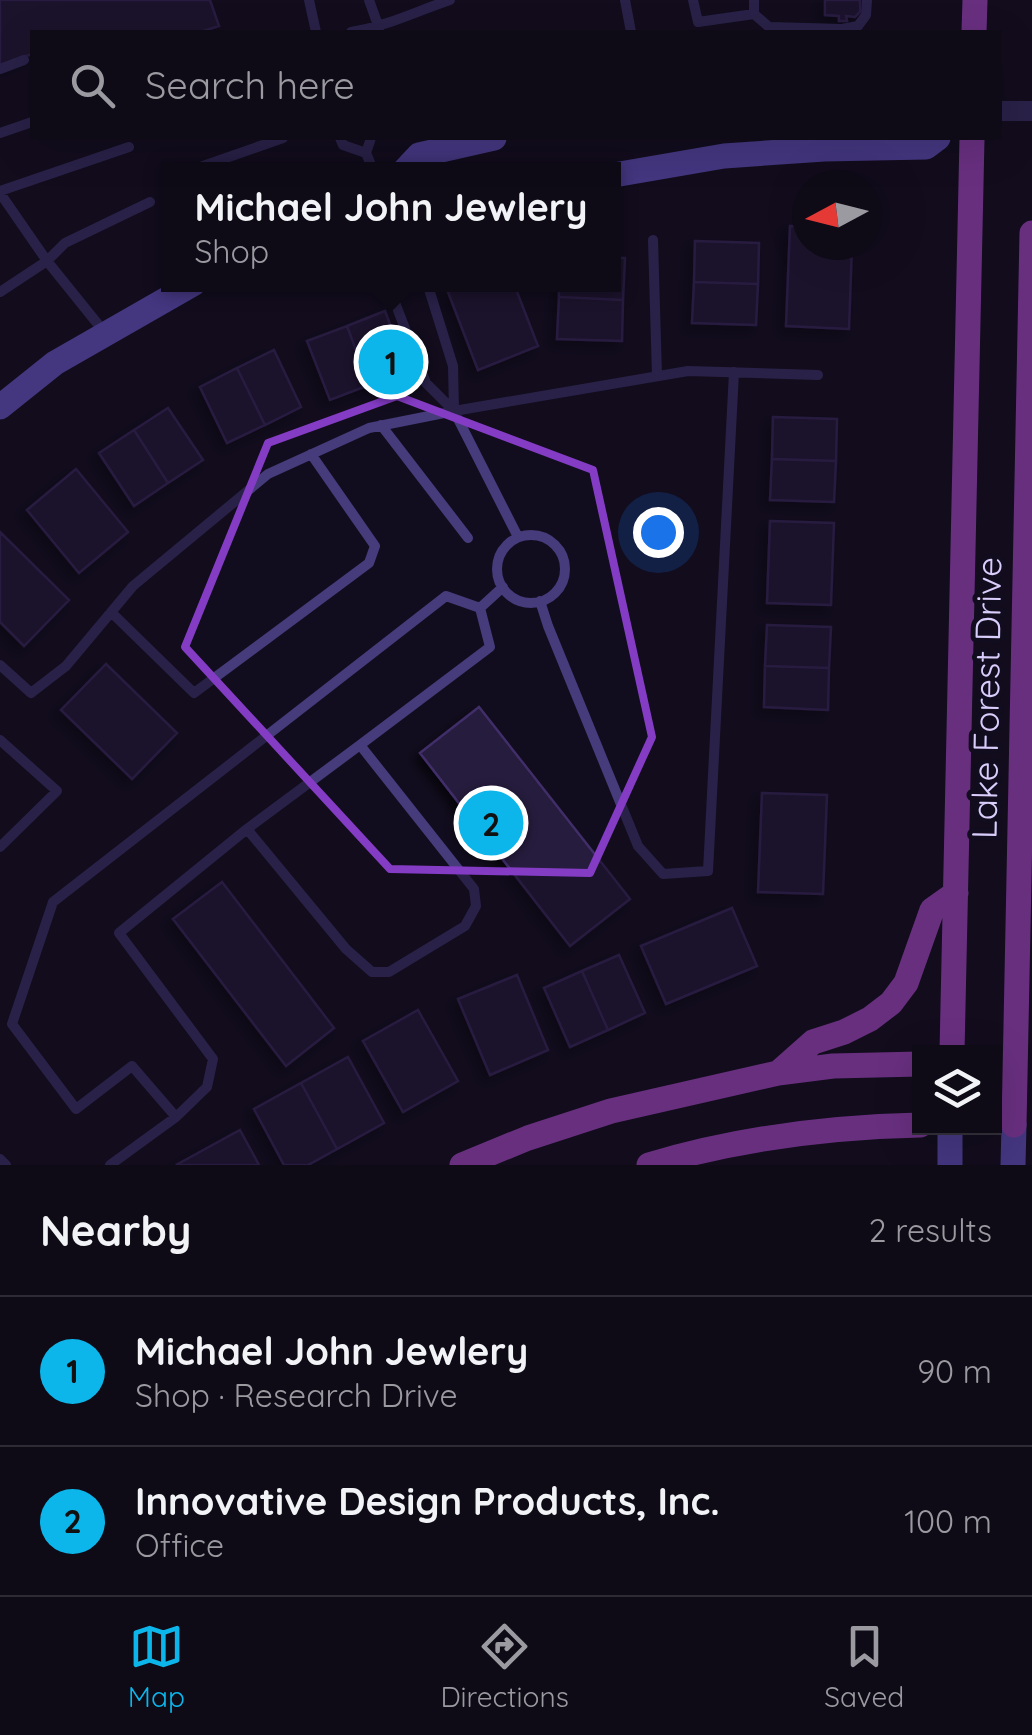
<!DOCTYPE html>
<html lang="en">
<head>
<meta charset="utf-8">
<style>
	body { margin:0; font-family:Quicksand,sans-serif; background:#1c1823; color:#f1f3f6 }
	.controls { position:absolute; right:30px; bottom:30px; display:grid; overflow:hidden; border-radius:0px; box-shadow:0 10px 40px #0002 }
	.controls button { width:90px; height:90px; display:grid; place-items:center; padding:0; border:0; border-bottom:2px solid #2e2b35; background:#0e0a16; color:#f1f3f6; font:50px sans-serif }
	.compass { position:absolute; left:792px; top:170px; width:90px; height:90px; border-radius:50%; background:#0e0a16; box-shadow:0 10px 40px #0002; rotate:263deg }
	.you { position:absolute; left:658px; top:532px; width:35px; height:35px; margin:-25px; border:8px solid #fff; border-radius:50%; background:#1a73e8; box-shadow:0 0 0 15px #1a73e833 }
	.badge { display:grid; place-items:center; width:65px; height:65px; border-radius:50%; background:#0cb6ea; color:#111; font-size:32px; font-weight:700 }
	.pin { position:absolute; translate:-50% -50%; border:5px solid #fff; box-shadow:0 2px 10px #0006 }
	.popup { position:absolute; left:161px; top:162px; width:460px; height:130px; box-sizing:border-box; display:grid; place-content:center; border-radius:0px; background:#0e0a16; filter:drop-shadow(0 2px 8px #0005); font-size:32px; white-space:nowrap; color:#9b9aa1 }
	.popup b { font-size:38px; color:#f1f3f6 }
	.popup::after { content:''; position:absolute; left:50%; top:100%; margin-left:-20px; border:20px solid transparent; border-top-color:#0e0a16 }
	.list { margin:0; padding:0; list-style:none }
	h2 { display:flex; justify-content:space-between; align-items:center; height:130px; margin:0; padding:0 40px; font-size:42px }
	h2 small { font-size:32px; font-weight:400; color:#9b9aa1 }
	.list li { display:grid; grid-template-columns:65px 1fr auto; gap:30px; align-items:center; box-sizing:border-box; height:150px; padding:0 40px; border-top:2px solid #2e2b35 }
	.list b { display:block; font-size:38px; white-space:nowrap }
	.list p { margin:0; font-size:32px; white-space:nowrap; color:#9b9aa1 }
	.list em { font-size:32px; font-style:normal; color:#9b9aa1 }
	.icon { flex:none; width:55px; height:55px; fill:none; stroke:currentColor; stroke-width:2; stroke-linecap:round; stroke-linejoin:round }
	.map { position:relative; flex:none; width:1032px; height:1165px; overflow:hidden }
	.search { position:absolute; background:#0e0a16; box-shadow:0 10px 40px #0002; left:30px; right:30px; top:30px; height:110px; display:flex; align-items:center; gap:25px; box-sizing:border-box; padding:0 35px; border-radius:0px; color:#9b9aa1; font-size:38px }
	.sheet { height:430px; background:#0e0a16 }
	nav { display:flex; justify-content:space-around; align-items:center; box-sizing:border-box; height:140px; border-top:2px solid #2e2b35; background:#0e0a16; font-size:28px; color:#9b9aa1 }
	nav a { display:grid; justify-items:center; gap:5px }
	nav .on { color:#0cb6ea }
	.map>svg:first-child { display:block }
	.building { fill:#261a3e; stroke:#412e69; stroke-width:2.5; filter:url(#shadow) }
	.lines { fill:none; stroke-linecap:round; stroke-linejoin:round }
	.service { stroke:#463b7b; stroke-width:10 }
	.minor { stroke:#463b7b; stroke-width:20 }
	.secondary { stroke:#8069f7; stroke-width:25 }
	.primary { stroke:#d15af7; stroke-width:25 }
	.marked { fill:none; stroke:#843cc5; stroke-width:8; stroke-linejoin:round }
	.labels { text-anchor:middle; stroke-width:10; stroke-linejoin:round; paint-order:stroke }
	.street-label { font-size:35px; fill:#d9cdfc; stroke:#120d1e }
</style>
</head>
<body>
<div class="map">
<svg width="1032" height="1165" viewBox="0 0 1032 1165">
	<defs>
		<filter id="shadow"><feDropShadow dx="-6" dy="6" stdDeviation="5" flood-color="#0009"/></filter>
	</defs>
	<rect width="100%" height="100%" fill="#120d1e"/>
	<path class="building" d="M0 0H210L219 26 200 32H32V54L0 65Z
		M825 0H860V12L855 17 846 16 847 21H839V16L825 15Z
		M790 226 807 227V245H852L849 329 786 326Z
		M695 241 759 243 758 284 694 282Z
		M614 258H625L623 300 559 297V284H614Z
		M694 282 758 284 756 325 692 323Z
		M467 284H514L538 346 478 370 448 292Z
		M559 297 623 300 622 341 557 339Z
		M385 311 407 370 369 385 347 326Z
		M347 326 369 385 330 400 307 341Z
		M274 350 301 407 265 425 237 368Z
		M237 368 265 425 227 443 200 387Z
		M168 408 203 460 168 483 134 430Z
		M773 417 837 419 836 461 772 459Z
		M134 430 168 483 134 506 99 453Z
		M772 459 836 461 834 502 770 500Z
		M76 469 128 532 79 573 27 510Z
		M770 521 834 523 831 605 767 603Z
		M0 532 69 600 24 646 0 622Z
		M767 625 831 627 829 668 765 666Z
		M106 664 177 733 132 779 61 710Z
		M765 666 829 668 828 710 764 707Z
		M479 707 630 899 570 946 420 753Z
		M762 793 827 795 823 894 758 892Z
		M222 882 334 1028 286 1066 173 919Z
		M732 908 757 966 666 1004 641 946Z
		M619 955 645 1013 608 1030 582 971Z
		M582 971 608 1030 570 1047 544 988Z
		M517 975 548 1050 490 1075 458 999Z
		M418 1010 458 1081 403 1112 363 1041Z
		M348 1057 384 1123 337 1149 301 1083Z
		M301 1083 337 1149 308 1165H284L254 1109Z
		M240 1130 259 1165H176Z"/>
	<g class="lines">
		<path class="service" d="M309 0 316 32
			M369 0 379 28
			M625 0 631 32
			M693 0 698 22 754 14V0
			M754 14 769 27 842 29 858 26 866 15 867 0
			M351 32C385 27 417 11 450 0
			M0 69 24 60
			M0 133 32 122
			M340 138 343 145 366 153
			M371 138 366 153 373 170
			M203 166 283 138
			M0 191 129 147
			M0 193 47 261 105 333
			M653 240 657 376
			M400 284 394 300 426 383 454 411 518 537
			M425 284 428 286 453 366 454 410
			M0 292 47 261 65 243 150 202
			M381 425 468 538
			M497 569a34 34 0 1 1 68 0a34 34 0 1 1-68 0Z
			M540 601 548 626 638 846 663 874 708 871 734 372
			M480 608 490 647 360 745 474 889 476 906 465 926 389 972H372L346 949 247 829 119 933 213 1059 207 1087 176 1117 132 1066 76 1109 12 1024 53 902 446 596 480 608 503 587
			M111 612 194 693 369 563 375 546 311 454
			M0 665 31 693 66 666 133 586 268 474 369 428 454 411 688 371 818 375
			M0 740 57 791 0 847
			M247 829 360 745
			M0 1159 6 1165
			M110 1165 176 1117"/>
		<path class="minor" d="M1000 111H1032"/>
		<path class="secondary" d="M405 170 419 155 494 138
			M614 175 724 156 824 149 926 147 938 138
			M0 407 55 363 193 284
			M950 1165V1128
			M1013 1165 1014 1125"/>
		<path class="primary" d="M974 32 975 0
			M952 1052 972 138
			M778 1073 813 1042 844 1032 870 1019 891 1003 906 983 932 910 956 893
			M1014 1125 1032 233
			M462 1165 528 1138 611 1111 778 1073 833 1066 920 1064
			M649 1165C735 1139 830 1127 920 1125"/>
	</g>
	<path d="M0 0H1032V1165H0ZM397 396 593 470 652 737 590 873 390 869 185 647 268 443Z" fill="#120d1e" fill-opacity=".55" fill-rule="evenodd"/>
	<path class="marked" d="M397 396 593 470 652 737 590 873 390 869 185 647 268 443Z"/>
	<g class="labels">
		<g class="street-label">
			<text transform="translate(987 698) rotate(-89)" y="12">Lake Forest Drive</text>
		</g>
	</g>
</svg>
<div class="controls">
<button><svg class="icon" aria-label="layers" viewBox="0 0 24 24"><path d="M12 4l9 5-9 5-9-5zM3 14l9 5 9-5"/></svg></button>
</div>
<svg class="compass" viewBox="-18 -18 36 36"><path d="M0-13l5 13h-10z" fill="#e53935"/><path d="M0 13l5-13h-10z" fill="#9b9aa1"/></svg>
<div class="you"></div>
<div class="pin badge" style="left:391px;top:362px">1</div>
<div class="popup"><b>Michael John Jewlery</b>Shop</div>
<div class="pin badge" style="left:491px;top:823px">2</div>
<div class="search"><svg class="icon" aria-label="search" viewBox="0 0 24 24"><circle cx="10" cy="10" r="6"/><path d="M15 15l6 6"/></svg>Search here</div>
</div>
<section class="sheet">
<h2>Nearby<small>2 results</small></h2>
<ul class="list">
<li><span class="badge">1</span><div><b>Michael John Jewlery</b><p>Shop · Research Drive</p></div><em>90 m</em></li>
<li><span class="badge">2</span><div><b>Innovative Design Products, Inc.</b><p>Office</p></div><em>100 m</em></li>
</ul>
</section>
<nav>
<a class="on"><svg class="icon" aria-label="map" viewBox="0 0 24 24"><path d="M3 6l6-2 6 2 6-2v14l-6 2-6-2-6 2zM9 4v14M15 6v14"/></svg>Map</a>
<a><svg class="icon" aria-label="directions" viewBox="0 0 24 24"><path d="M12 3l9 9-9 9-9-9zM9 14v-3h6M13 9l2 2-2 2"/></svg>Directions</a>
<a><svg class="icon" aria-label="saved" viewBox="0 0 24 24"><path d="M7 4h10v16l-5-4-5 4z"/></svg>Saved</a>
</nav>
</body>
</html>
